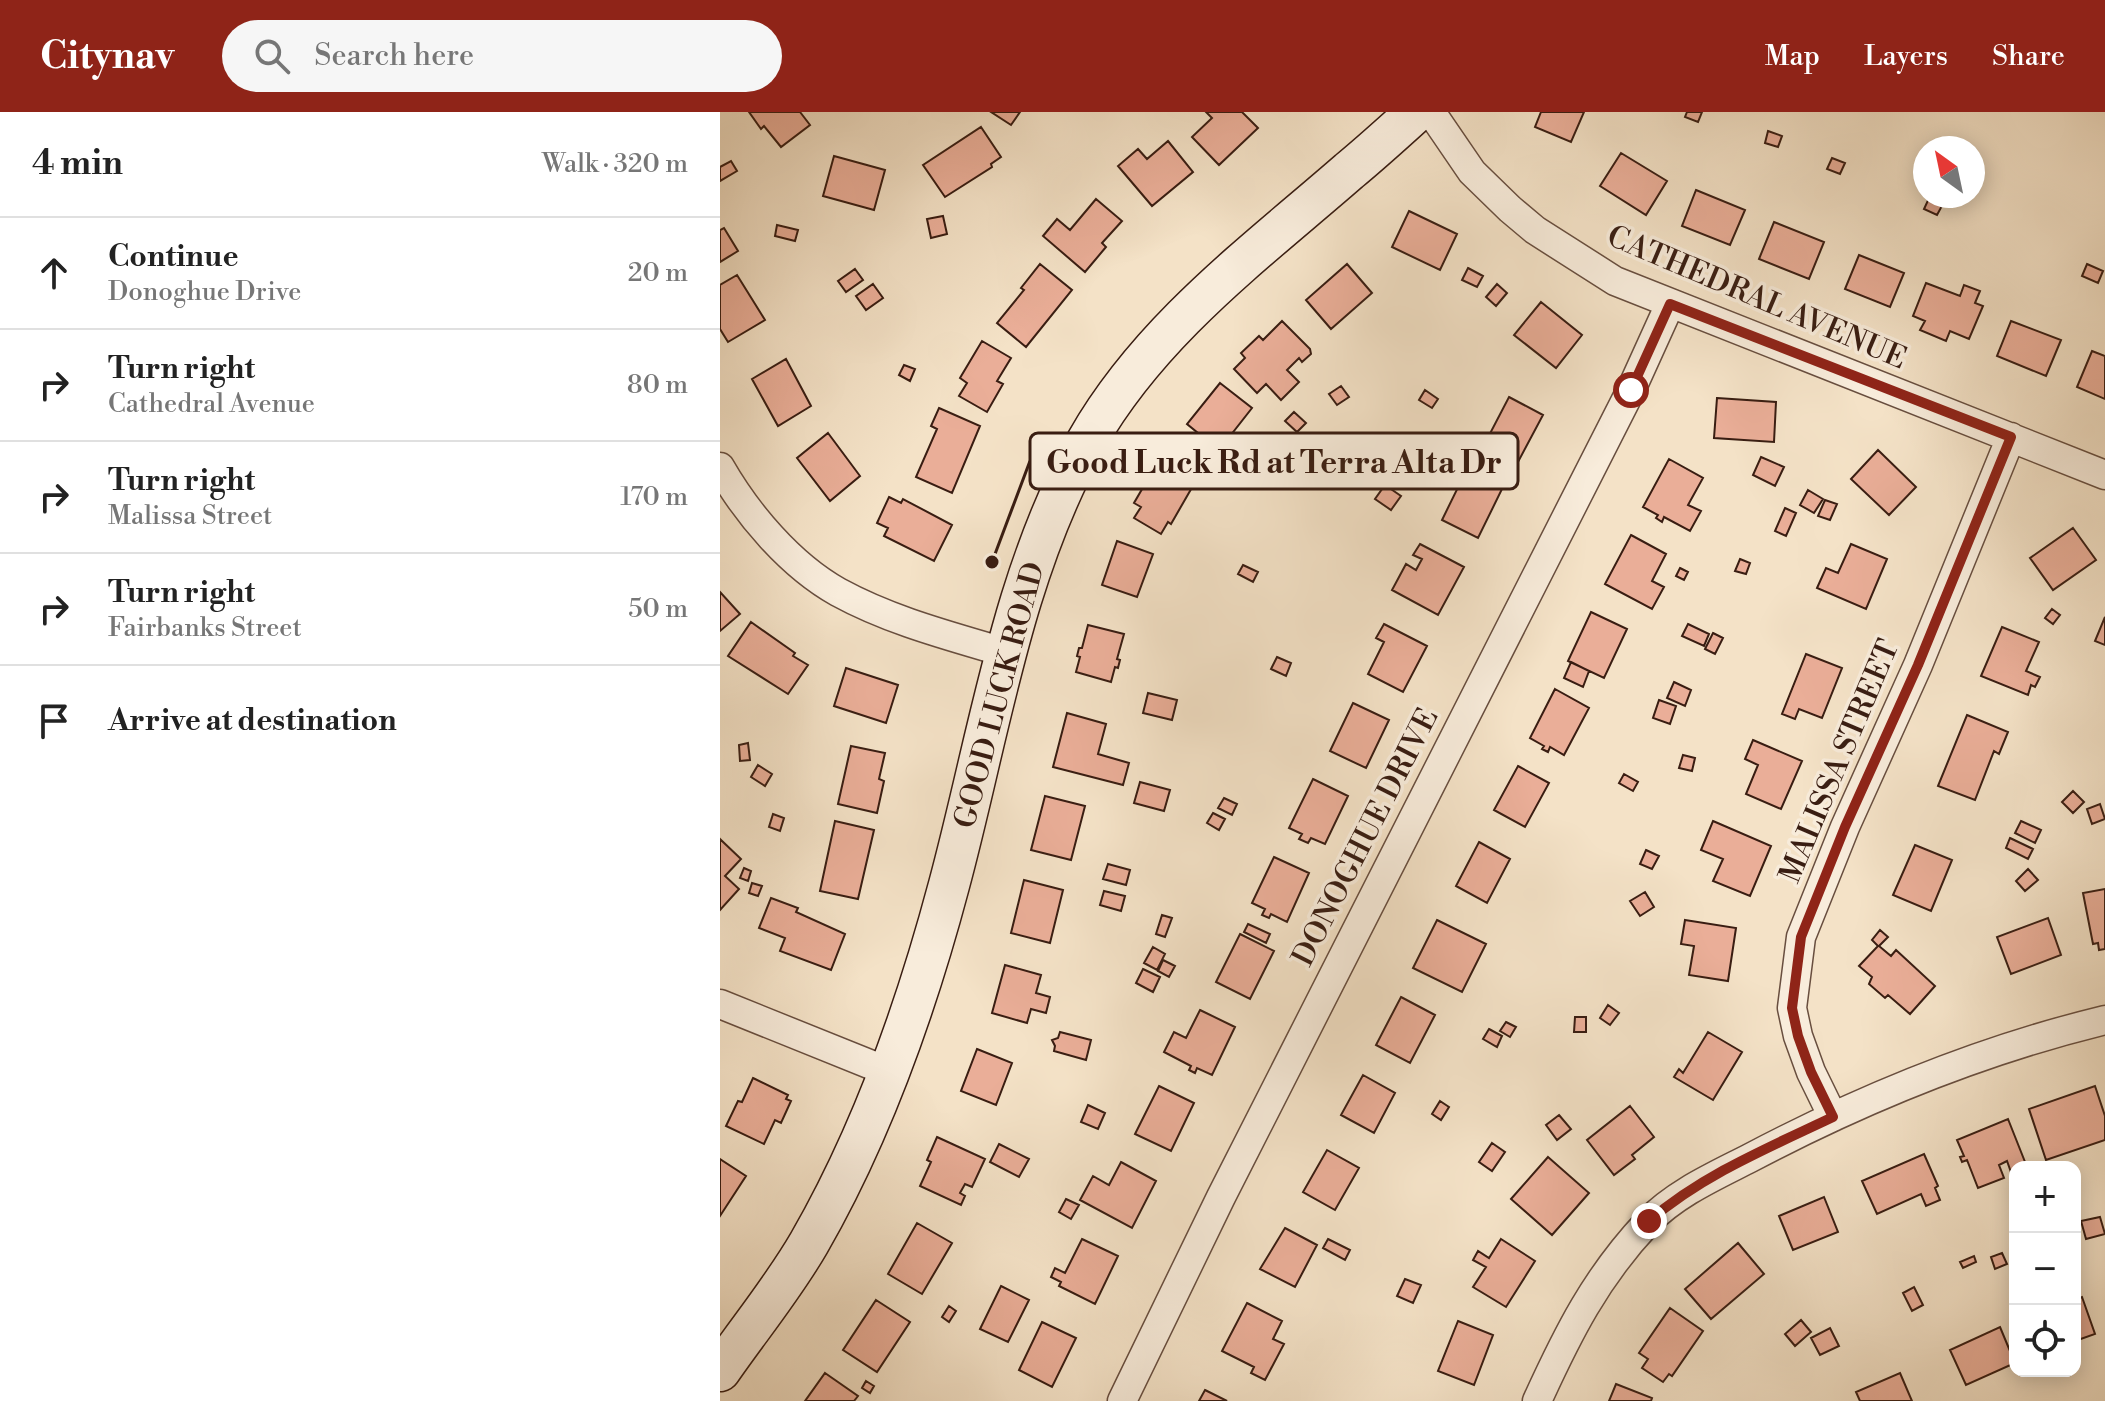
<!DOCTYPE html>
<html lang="en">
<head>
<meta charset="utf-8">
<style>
	body { margin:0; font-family:"Libre Bodoni",serif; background:#f6f6f6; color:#222 }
	.controls { position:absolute; right:24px; bottom:24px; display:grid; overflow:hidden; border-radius:16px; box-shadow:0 4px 20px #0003 }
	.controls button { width:72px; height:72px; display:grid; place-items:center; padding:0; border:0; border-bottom:2px solid #e0e0e0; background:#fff; color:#222; font:40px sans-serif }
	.compass { position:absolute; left:1193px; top:24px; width:72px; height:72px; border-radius:50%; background:#fff; box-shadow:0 4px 20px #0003; rotate:327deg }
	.stop { position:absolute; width:24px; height:24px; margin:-18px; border:6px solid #8f2418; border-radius:50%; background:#fff }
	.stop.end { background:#8f2418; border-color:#fff; box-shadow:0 2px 8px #0008 }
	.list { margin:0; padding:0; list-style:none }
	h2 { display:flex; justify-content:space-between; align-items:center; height:104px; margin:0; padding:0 32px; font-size:34px }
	h2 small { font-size:26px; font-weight:400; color:#767676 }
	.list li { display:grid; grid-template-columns:52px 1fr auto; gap:24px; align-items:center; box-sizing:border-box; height:112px; padding:0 32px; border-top:2px solid #e0e0e0 }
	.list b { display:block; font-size:30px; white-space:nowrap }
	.list p { margin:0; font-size:26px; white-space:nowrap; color:#767676 }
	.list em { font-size:26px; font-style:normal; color:#767676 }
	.icon { flex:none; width:44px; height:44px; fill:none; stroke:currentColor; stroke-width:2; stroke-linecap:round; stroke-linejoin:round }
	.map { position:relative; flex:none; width:1385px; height:1289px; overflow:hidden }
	header { display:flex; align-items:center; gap:48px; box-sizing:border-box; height:112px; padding:0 40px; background:#8f2418; color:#fff }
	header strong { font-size:38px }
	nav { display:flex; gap:44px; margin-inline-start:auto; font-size:28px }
	.search { width:560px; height:72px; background:#f6f6f6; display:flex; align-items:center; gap:20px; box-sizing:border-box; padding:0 28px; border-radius:44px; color:#767676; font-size:30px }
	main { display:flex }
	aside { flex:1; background:#fff }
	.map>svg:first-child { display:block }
	.building { fill:#eaae98; stroke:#391d12; stroke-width:2 }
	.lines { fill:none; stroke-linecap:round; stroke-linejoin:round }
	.street-casing { stroke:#684e3f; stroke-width:31 }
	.secondary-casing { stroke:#391d12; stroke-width:43 }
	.street { stroke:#f8ecdb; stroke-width:28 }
	.secondary { stroke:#f8ecdb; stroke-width:40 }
	.route { stroke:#8f2418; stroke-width:10 }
	.labels { text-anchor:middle; stroke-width:7; stroke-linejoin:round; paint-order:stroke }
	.street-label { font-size:30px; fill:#391d12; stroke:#f8ecdb }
	.leader { fill:none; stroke:#391d12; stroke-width:3 }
	.callout-dot { fill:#391d12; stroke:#f8ecdb; stroke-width:3 }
	.callout { fill:#f8ecdb; stroke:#391d12; stroke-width:3 }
	.callout-label { font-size:32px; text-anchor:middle; font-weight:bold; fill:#391d12 }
</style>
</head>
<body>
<header>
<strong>Citynav</strong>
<div class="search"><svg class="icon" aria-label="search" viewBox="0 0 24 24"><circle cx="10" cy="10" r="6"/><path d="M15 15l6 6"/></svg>Search here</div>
<nav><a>Map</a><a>Layers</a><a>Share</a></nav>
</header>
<main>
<aside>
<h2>4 min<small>Walk · 320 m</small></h2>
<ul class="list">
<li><svg class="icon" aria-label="ahead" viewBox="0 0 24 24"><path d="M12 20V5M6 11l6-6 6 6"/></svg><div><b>Continue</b><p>Donoghue Drive</p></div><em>20 m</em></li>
<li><svg class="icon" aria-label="right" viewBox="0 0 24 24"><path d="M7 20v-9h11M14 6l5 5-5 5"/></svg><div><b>Turn right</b><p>Cathedral Avenue</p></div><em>80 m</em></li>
<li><svg class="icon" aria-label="right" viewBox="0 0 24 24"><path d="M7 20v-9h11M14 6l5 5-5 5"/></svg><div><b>Turn right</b><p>Malissa Street</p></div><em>170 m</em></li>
<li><svg class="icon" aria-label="right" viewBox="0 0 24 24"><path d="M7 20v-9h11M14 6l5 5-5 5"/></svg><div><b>Turn right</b><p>Fairbanks Street</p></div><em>50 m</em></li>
<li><svg class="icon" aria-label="arrive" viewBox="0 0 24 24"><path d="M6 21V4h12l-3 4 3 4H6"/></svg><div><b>Arrive at destination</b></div></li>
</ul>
</aside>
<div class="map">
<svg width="1385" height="1289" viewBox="0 0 1385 1289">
	<rect width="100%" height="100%" fill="#f4e2c7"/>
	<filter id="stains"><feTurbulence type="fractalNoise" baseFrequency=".0025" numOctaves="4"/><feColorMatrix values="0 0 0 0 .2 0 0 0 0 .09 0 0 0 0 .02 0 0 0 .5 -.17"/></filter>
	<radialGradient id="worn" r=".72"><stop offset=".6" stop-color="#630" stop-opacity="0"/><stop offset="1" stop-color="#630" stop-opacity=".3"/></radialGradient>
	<path class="building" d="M29 0H80L90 13 61 35 44 14 41 17Z
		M271 0H300L291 13Z
		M486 0H522L538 16 499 53 472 25 492 6Z
		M821 0H864L851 30 815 15Z
		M967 0H982L978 10 965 5Z
		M261 15 281 45 271 52 272 55 225 85 203 53Z
		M1048 19 1062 24 1058 35 1045 31Z
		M448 29 473 60 432 94 398 54 418 37 427 47Z
		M901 41 947 69 926 103 880 74Z
		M114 44 165 58 154 98 103 84Z
		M1112 46 1125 51 1120 62 1107 57Z
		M11 49 17 59 0 69V55Z
		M976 78 1025 98 1010 133 962 114Z
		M1210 84 1224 90 1217 103 1204 97Z
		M376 87 402 109 382 131 386 135 365 160 323 124 337 107 350 118Z
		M689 99 737 122 720 158 672 135Z
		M223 104 227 122 211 126 207 107Z
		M1054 110 1104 130 1089 167 1039 147Z
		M57 113 78 118 75 129 55 124Z
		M4 116 18 139 0 150V118Z
		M1139 143 1184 161 1170 195 1125 177Z
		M320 152 352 178 306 235 277 211 304 178 301 176Z
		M627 152 652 181 611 217 586 188Z
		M1367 152 1383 159 1378 171 1362 164Z
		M748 156 763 164 757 175 742 168Z
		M135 157 143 168 126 180 118 169Z
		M17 163 45 208 8 230 0 217V173Z
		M1206 171 1240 184 1244 173 1260 179 1255 191 1263 194 1249 227 1230 219 1226 229 1200 218 1205 209 1193 204Z
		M153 172 163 186 146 198 136 184Z
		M777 172 787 181 776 194 766 185Z
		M821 190 862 223 836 256 794 223Z
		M562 209 590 237 591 242 582 250 579 246 567 258 579 270 561 288 546 272 537 281 514 257 525 246 521 241 539 224 543 228Z
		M1291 209 1341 228 1326 264 1277 244Z
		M262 229 291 246 277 269 283 272 267 300 239 284 247 271 240 266Z
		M1372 239 1385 244V287L1357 275Z
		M66 247 91 294 58 314 32 267Z
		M184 253 195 257 190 269 179 263Z
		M500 271 532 296 499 338 467 312Z
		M621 274 629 285 617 293 609 282Z
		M705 278 718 287 712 296 699 288Z
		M789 285 823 303 798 350 764 333Z
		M997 286 1056 290 1054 330 994 326Z
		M219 296 260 314 232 381 196 365 217 317 211 314Z
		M574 300 586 311 577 320 565 309Z
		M108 321 140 364 110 389 77 346Z
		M1158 338 1196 375 1169 403 1131 367Z
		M445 345 478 365 451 412 448 410 441 422 414 406 421 395 414 391 439 348 442 351Z
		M1041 345 1064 355 1055 374 1033 363Z
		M949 347 983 366 968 393 981 399 970 419 944 405 942 410 936 406 938 403 923 395Z
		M746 359 782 377 758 426 722 408Z
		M665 373 681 384 671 398 655 387Z
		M1088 378 1103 387 1094 401 1080 393Z
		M169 385 181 391 183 387 232 413 214 449 164 424 168 416 157 411Z
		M1105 388 1117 392 1110 408 1098 404Z
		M1065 396 1076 401 1066 424 1055 419Z
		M1353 416 1376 448 1333 478 1310 446Z
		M911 423 946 442 932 469 944 475 932 497 885 472Z
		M397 429 433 442 417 485 382 473Z
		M700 432 744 455 718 503 672 478 686 452 696 458 702 447 693 443Z
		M1131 432 1167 447 1146 497 1097 476 1106 456 1118 461Z
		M1020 447 1030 451 1026 462 1015 459Z
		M523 453 538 460 533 470 518 462Z
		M960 456 968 460 964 468 956 464Z
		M0 480 20 502 0 519Z
		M1332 497 1340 503 1333 512 1325 506Z
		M871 500 907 517 884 566 848 549Z
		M1385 505V533L1375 529Z
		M31 510 75 541 73 544 88 553 68 582 8 544Z
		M664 512 707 534 683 580 648 562 664 530 656 526Z
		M968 512 989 522 984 534 962 524Z
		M368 513 404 522 397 547 400 548 398 556 395 555 391 570 356 560 360 545 357 544 359 536H362Z
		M1282 515 1319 530 1306 559 1320 565 1315 575 1311 573 1308 583 1261 564Z
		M993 521 1003 526 995 542 985 537Z
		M1086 542 1122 556 1102 606 1079 597 1075 607 1062 602Z
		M557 545 571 551 566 564 551 557Z
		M851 550 869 559 863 575 844 566Z
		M126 556 178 573 166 611 114 594Z
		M954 570 971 578 965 594 947 586Z
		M835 577 869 596 844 643 830 635 828 640 822 637 824 634 810 626Z
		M428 581 457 588 452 608 423 601Z
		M939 588 956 594 950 612 933 606Z
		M633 591 669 608 646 656 610 639Z
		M347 601 386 612 378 642 409 651 403 673 333 655Z
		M1247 603 1288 620 1279 642 1274 639 1255 688 1218 674Z
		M1033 628 1082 649 1061 697 1026 682 1038 653 1025 647Z
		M28 631 30 648 20 649 19 633Z
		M131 634 165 641 159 667 164 669 157 701 118 692Z
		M963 643 975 646 972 659 959 656Z
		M38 653 52 662 45 674 31 665Z
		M798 654 829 671 805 715 774 698Z
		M904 662 918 670 913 679 899 671Z
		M593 667 628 684 605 732 591 726 588 731 579 727 582 722 569 716Z
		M420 670 450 678 444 699 414 691Z
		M1353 679 1364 690 1353 701 1342 690Z
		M325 684 365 694 351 748 311 738Z
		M504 686 517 692 512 703 498 696Z
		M1380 692 1385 707 1372 712 1367 697Z
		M493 701 505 707 499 718 487 711Z
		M53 702 64 706 60 719 49 715Z
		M115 709 154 718 138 787 100 779Z
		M993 709 1051 734 1030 784 993 769 1003 747 981 738Z
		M1301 709 1321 718 1315 731 1295 721Z
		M1290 726 1313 737 1308 747 1286 736Z
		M0 727 21 747 5 764 19 777 0 798Z
		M759 730 790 747 767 791 736 774Z
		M1195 733 1232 748 1211 799 1173 783Z
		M926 738 939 744 932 757 920 752Z
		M554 745 589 761 567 810 551 802 549 806 542 803 545 797 532 791Z
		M388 752 410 758 406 773 383 767Z
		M24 756 31 759 28 769 20 766Z
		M1308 757 1318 768 1305 779 1296 769Z
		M304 768 343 778 330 831 291 821Z
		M32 771 42 774 38 784 29 781Z
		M1385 777V837L1379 838 1378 831 1373 832 1363 781Z
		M384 779 405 784 401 799 380 793Z
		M925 780 934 795 920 804 910 789Z
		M51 786 78 796 76 800 125 822 111 858 60 839 65 826 39 816Z
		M442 803 452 806 445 825 436 822Z
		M1328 806 1341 843 1291 862 1277 825Z
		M717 808 766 832 742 880 693 856Z
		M965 808 1016 816 1008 869 969 863 974 834 961 832Z
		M528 812 550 822 546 831 524 820Z
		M1160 818 1168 825 1159 834 1171 844 1176 838 1215 874 1190 902 1168 883 1165 886 1149 872 1152 865 1139 854 1158 834 1152 828Z
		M520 822 554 839 530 887 496 870Z
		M433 835 445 842 437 858 424 851Z
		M443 848 455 854 449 865 438 859Z
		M285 853 321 863 316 881 330 885 326 901 311 897 307 911 272 901Z
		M423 857 440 865 433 880 416 871Z
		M681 885 715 903 690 951 656 933Z
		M888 893 899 901 890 913 880 906Z
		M480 898 515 915 492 963 477 956 475 961 469 958 471 954 444 940 454 920 466 926Z
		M855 905H866V920H854Z
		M786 910 796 915 790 925 780 919Z
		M769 917 782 924 777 935 763 927Z
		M340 920 371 928 366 948 334 939 335 934 332 928 338 926Z
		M988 920 1022 940 993 988 954 965 959 957 963 961Z
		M257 937 292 951 276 993 241 979Z
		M643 963 675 981 654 1021 621 1003Z
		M33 966 68 983 66 987 71 989 61 1011 55 1008 44 1032 6 1014 18 989 22 990Z
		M439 974 474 991 451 1039 415 1022Z
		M1375 974 1385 1004V1028L1326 1048 1309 997Z
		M720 989 729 995 721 1008 712 1002Z
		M368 993 385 1001 378 1017 361 1010Z
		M910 994 934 1025 912 1043 915 1047 894 1063 867 1028Z
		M839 1003 851 1017 837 1028 826 1013Z
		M1288 1007 1307 1055H1295V1062L1292 1063 1287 1049 1279 1053 1284 1066 1258 1076 1247 1048 1242 1050 1240 1045 1244 1044 1237 1028Z
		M217 1025 265 1047 252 1075 245 1072 240 1081 245 1084 241 1093 200 1074 211 1050 207 1048Z
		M772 1031 785 1040 772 1059 759 1050Z
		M279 1032 309 1047 299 1065 270 1050Z
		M607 1038 639 1056 615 1098 583 1080Z
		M1204 1042 1218 1074 1215 1076 1220 1088 1206 1094 1201 1082 1157 1102 1142 1069Z
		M828 1045 869 1081 832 1123 791 1087Z
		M0 1047 26 1064 0 1104Z
		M401 1050 436 1069 412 1116 360 1088 373 1064 389 1073Z
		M1104 1085 1118 1120 1073 1138 1059 1104Z
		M346 1087 359 1093 351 1107 339 1100Z
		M1380 1105 1385 1122 1366 1127 1361 1109Z
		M197 1111 232 1131 202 1182 168 1162Z
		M565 1116 597 1133 575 1175 540 1157Z
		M362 1127 398 1144 375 1192 339 1174 341 1170 331 1165 335 1156 345 1161Z
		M608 1127 630 1138 625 1148 603 1136Z
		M781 1127 815 1149 786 1195 753 1175 766 1155 753 1148 758 1139 769 1146Z
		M1018 1131 1044 1162 991 1207 965 1177Z
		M1282 1141 1287 1152 1275 1157 1271 1145Z
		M1254 1144 1256 1150 1243 1156 1240 1150Z
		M685 1167 701 1173 693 1191 677 1184Z
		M281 1174 309 1188 288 1230 260 1217Z
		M1194 1175 1203 1193 1192 1199 1183 1181Z
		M1362 1185 1375 1222 1355 1229V1188Z
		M156 1188 190 1210 157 1260 123 1238Z
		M527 1191 562 1209 553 1227 564 1232 545 1268 531 1261 534 1255 502 1239Z
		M229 1194 236 1199 229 1210 222 1205Z
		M950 1196 983 1219 952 1264 949 1262 943 1270 922 1256 928 1247 919 1241Z
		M1081 1208 1091 1220 1075 1234 1065 1222Z
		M738 1209 773 1223 754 1273 718 1259Z
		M322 1210 356 1226 332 1275 299 1258Z
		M1280 1215 1295 1251 1246 1273 1230 1238Z
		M1110 1216 1119 1234 1100 1243 1091 1226Z
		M105 1261 138 1284 134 1289H85Z
		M1180 1261 1192 1289H1140L1136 1280Z
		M146 1269 154 1274 150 1281 142 1276Z
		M896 1272 932 1286 931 1289H889Z
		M485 1278 507 1289H479Z"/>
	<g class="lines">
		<g class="street-casing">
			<path id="street" d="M711 0 752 60 790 97 815 118 895 169 1385 363
				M0 355C27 402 70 453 118 480 171 509 230 524 287 541
				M0 892 169 960
				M1113 1005 1091 960 1078 924 1072 896 1081 825 1125 715 1198 553 1291 325
				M402 1289 501 1085 911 278 950 192
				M817 1289C848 1221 876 1165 928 1110 956 1081 995 1064 1030 1046 1142 987 1262 938 1385 908"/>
		</g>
		<g class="secondary-casing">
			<path id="secondary" d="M0 1259C29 1217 63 1176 89 1131 153 1020 196 897 229 773 269 625 291 464 367 329 430 218 535 141 629 59 652 40 674 20 696 0"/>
		</g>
		<use href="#street" class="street"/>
		<use href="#secondary" class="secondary"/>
	</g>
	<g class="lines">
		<path class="route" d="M911 278 950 192 1291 325 1198 553 1125 715 1081 825 1072 896 1078 924 1091 960 1113 1005C1050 1035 982 1063 929 1109"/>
	</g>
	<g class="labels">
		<g class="street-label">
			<text transform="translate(1037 185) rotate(23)" y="10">CATHEDRAL AVENUE</text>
			<text transform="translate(279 583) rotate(-75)" y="10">GOOD LUCK ROAD</text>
			<text transform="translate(1119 649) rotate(-67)" y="10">MALISSA STREET</text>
			<text transform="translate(645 725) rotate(-63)" y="10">DONOGHUE DRIVE</text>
		</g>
	</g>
	<path class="leader" d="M272 450L310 349"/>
	<circle class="callout-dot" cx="272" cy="450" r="8"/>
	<rect class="callout" x="310" y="321" width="488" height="56" rx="8"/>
	<g class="callout-label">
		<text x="554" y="361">Good Luck Rd at Terra Alta Dr</text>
	</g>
	<rect width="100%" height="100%" filter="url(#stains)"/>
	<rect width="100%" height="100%" fill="url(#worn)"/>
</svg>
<div class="controls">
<button>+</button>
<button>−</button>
<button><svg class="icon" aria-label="locate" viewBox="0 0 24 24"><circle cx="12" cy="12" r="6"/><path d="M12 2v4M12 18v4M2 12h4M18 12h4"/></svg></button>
</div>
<svg class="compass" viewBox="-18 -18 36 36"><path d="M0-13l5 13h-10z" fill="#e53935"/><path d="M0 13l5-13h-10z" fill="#767676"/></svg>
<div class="stop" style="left:911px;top:278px"></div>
<div class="stop end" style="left:929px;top:1109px"></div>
</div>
</main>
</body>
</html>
